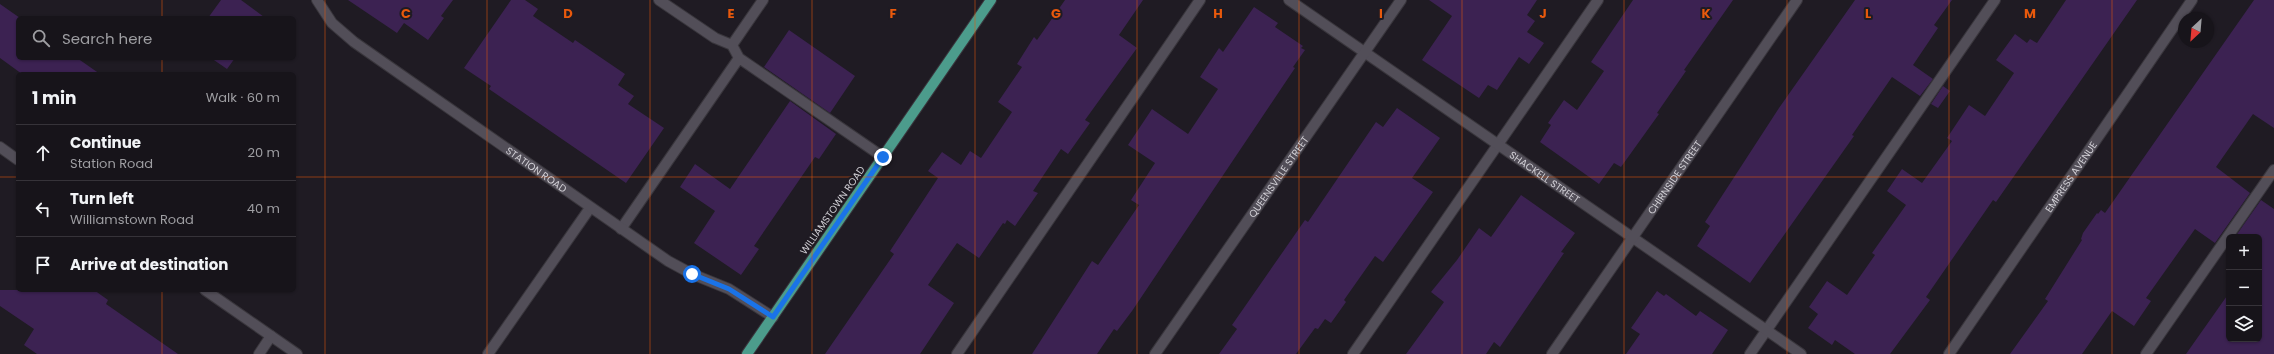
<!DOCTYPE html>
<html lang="en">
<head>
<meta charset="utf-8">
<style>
	body { margin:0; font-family:Poppins,sans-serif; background:#242127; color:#f1f3f6 }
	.controls { position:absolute; right:12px; bottom:12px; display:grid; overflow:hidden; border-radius:6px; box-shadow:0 1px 3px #0004 }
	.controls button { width:36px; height:36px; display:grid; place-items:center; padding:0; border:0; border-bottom:1px solid #363339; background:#17141a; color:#f1f3f6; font:20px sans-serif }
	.compass { position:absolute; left:2178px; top:12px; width:36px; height:36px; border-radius:50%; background:#17141a; box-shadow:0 1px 3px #0004; rotate:206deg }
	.stop { position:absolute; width:12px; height:12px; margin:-9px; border:3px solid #1a73e8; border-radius:50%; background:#fff }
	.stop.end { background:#1a73e8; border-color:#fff; box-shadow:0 1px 4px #0008 }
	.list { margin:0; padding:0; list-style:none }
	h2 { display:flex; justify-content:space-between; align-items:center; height:52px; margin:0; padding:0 16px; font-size:17px }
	h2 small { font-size:13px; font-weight:400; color:#9e9ea2 }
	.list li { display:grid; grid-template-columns:26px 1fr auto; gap:12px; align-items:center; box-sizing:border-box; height:56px; padding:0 16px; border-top:1px solid #363339 }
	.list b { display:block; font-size:15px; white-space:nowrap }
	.list p { margin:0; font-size:13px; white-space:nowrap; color:#9e9ea2 }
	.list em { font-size:13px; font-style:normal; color:#9e9ea2 }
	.icon { flex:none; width:22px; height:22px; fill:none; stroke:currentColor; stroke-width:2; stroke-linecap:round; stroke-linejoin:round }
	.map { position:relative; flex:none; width:2274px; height:354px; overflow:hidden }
	.search { position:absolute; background:#17141a; box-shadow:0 1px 3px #0004; left:16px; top:16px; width:280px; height:44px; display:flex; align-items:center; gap:10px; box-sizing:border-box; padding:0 14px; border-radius:6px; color:#9e9ea2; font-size:15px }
	.panel { position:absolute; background:#17141a; box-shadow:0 1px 3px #0004; left:16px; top:72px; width:280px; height:220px; border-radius:6px }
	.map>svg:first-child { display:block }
	.building { fill:#3c2252 }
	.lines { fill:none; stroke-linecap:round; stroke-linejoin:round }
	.lane-casing { stroke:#39363c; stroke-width:12 }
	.street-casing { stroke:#39363c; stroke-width:12 }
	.secondary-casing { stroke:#39363c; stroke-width:12 }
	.primary-casing { stroke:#39363c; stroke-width:12 }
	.lane { stroke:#524e58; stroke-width:10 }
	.street { stroke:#524e58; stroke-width:10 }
	.secondary { stroke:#524e58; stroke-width:10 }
	.primary { stroke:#4c9c8c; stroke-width:10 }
	.route { stroke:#1a73e8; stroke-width:5 }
	.grid { fill:none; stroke:#e8590c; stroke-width:1; stroke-opacity:0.55 }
	.labels { text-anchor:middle; stroke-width:4; stroke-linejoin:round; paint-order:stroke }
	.street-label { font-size:10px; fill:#d2d0d6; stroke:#1f1b23 }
	.grid-label { font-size:13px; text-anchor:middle; font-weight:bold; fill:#e8590c; stroke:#1f1b23; stroke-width:4; stroke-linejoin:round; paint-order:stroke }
</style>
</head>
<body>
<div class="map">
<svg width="2274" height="354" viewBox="0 0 2274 354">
	<rect width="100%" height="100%" fill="#1f1b23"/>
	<path class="building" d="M221 0H241L264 17 208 18Z
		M348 0H453L441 16 444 18 428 40 404 23 397 33Z
		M511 0H525L538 9 533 16 573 43 575 40 625 74 618 85 634 96 628 104 664 128 626 183 489 89 491 86 464 68Z
		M1065 0H1143L1119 35 1137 48 1085 120 1090 123 1068 154 1061 149 1033 191 1038 193 1015 226 1007 220 1005 224 1003 223 979 258 957 243 928 285 954 303 920 354H825L894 254 890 251 938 178 928 171 942 152 961 165 970 151 981 158 1012 112 998 102 1022 67 1017 64 1034 37 1037 40Z
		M1429 0H1537L1527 15 1535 21 1527 32 1544 43 1529 64 1519 57 1497 90 1488 85 1479 98 1422 60 1452 16Z
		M1633 0H1733L1684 70 1686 71 1657 113 1659 114 1621 167 1614 163 1599 184 1540 142 1551 125 1548 123 1564 100 1577 110 1604 71 1591 62Z
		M1855 0H1952L1934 25 1938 28 1913 65 1933 79 1920 96 1892 77 1852 135 1854 136 1750 283 1697 246 1710 226 1705 222 1779 108Z
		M2066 0H2137L1996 202 1993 200 1926 297 1930 300 1890 354H1855L1835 340 1832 345 1808 328 1818 314 1809 307 1827 281 1847 295 1875 255 1872 253 1906 205 1887 191 1902 169 1922 183 1952 141 1947 138 1969 105 1985 116 2014 73 1996 60 2015 34 2027 43 2030 39 2037 43Z
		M2254 0H2274V128L2253 114 2216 167 2250 193 2215 243 2195 229 2146 298 2151 301 2134 326 2112 311 2082 354H2010L2048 301 2045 299 2082 240 2081 239 2083 233 2097 213 2098 214 2101 210 2105 213Z
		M0 4 20 18H18V58H77L100 74H22L0 58Z
		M1254 7 1278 23 1275 27 1303 46 1301 48 1305 50 1293 67 1295 68 1132 311 1117 331 1114 329 1097 354H1032L1092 261 1098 265 1139 205 1131 200 1155 163 1128 145 1152 109 1188 134 1218 89 1200 77 1219 48 1223 52Z
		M789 30 855 76 830 113 764 67Z
		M211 58H235L227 69Z
		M1943 86 1950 91 1938 108 1931 104Z
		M790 101 836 134 819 159 815 157 754 246 759 249 741 275 694 243 715 211 680 187 695 164 730 189Z
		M1397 108 1440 138 1412 178 1433 192 1383 262 1375 256 1344 300 1346 302 1331 323 1325 319 1318 329 1315 328 1296 354H1219L1237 329 1232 325 1305 220 1308 222 1376 122 1383 127Z
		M1521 195 1575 233 1561 252 1564 253 1500 347 1494 342 1486 354H1406L1444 302 1431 292 1457 260 1479 228 1491 237Z
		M2261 200 2274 209V354H2186L2229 293V339H2259V237H2235Z
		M0 290H94L108 300 106 304 178 354H37L24 345 34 329 0 306Z
		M1657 291 1664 296 1666 294 1696 316 1700 311 1728 330 1712 354H1626L1640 334 1631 328Z"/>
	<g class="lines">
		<g class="lane-casing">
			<path id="lane" d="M659 0 715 38 732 45
				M739 58 883 157
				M621 229 739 58 732 45 763 0
				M488 354 590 208
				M957 354 1200 0
				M1353 354 1598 0
				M1750 354 1995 0
				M2146 354 2274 170"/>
		</g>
		<g class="street-casing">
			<g id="street">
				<path id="s1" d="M317 0 332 23 354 42 668 261 692 274 729 289 773 317"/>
				<path id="s2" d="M1289 0 1801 354"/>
				<path d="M259 354 271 336"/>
				<path id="s3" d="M1155 354 1401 0"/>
				<path id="s4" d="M1552 354 1797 0"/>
				<path id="s5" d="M1949 354 2192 0"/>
			</g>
		</g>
		<g class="secondary-casing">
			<path id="secondary" d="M0 147 18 160
				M205 290 297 354"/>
		</g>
		<g class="primary-casing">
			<path id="primary" d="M747 354 991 0"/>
		</g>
		<use href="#lane" class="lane"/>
		<use href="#street" class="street"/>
		<use href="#secondary" class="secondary"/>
		<use href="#primary" class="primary"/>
	</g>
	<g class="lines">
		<path class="route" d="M692 274 729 289 773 317 883 157"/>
	</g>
	<path class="grid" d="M162 0V18M325 0V354M487 0V354M650 0V354M812 0V354M975 0V354M1137 0V354M1299 0V354M1462 0V354M1624 0V354M1787 0V354M1949 0V354M2112 0V354M162 58V74M0 177H18M294 177H2274M162 290V354"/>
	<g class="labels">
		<g class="street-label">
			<text dy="4" stroke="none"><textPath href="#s1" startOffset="279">STATION ROAD</textPath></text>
			<text dy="4" stroke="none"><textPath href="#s3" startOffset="216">QUEENSVILLE STREET</textPath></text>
			<text dy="4" stroke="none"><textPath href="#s4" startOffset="215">CHIRNSIDE STREET</textPath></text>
			<text dy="4" stroke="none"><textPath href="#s5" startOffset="215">EMPRESS AVENUE</textPath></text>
			<text dy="4" stroke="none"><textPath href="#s2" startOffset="311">SHACKELL STREET</textPath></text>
			<text transform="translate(832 210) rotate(-55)" y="4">WILLIAMSTOWN ROAD</text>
		</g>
	</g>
	<g class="grid-label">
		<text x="406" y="18">C</text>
		<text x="568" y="18">D</text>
		<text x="731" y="18">E</text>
		<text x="893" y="18">F</text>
		<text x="1056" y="18">G</text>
		<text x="1218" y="18">H</text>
		<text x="1381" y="18">I</text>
		<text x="1543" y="18">J</text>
		<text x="1706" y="18">K</text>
		<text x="1868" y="18">L</text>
		<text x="2030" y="18">M</text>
	</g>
</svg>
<div class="controls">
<button>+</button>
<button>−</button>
<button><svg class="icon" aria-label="layers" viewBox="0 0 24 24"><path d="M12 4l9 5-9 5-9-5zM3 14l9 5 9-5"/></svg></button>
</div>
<svg class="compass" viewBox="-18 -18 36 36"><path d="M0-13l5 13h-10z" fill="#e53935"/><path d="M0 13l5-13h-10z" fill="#9e9ea2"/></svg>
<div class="stop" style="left:692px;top:274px"></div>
<div class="stop end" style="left:883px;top:157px"></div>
<div class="search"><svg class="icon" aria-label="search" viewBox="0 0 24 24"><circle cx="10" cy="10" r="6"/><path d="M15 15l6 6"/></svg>Search here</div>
<section class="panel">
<h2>1 min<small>Walk · 60 m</small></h2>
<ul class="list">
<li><svg class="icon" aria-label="ahead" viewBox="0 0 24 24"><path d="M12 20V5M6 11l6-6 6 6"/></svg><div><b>Continue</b><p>Station Road</p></div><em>20 m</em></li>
<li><svg class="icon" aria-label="left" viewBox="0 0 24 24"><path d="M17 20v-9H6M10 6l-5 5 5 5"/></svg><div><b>Turn left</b><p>Williamstown Road</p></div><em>40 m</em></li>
<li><svg class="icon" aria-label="arrive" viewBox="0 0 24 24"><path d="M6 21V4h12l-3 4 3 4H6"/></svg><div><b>Arrive at destination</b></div></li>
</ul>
</section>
</div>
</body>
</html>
